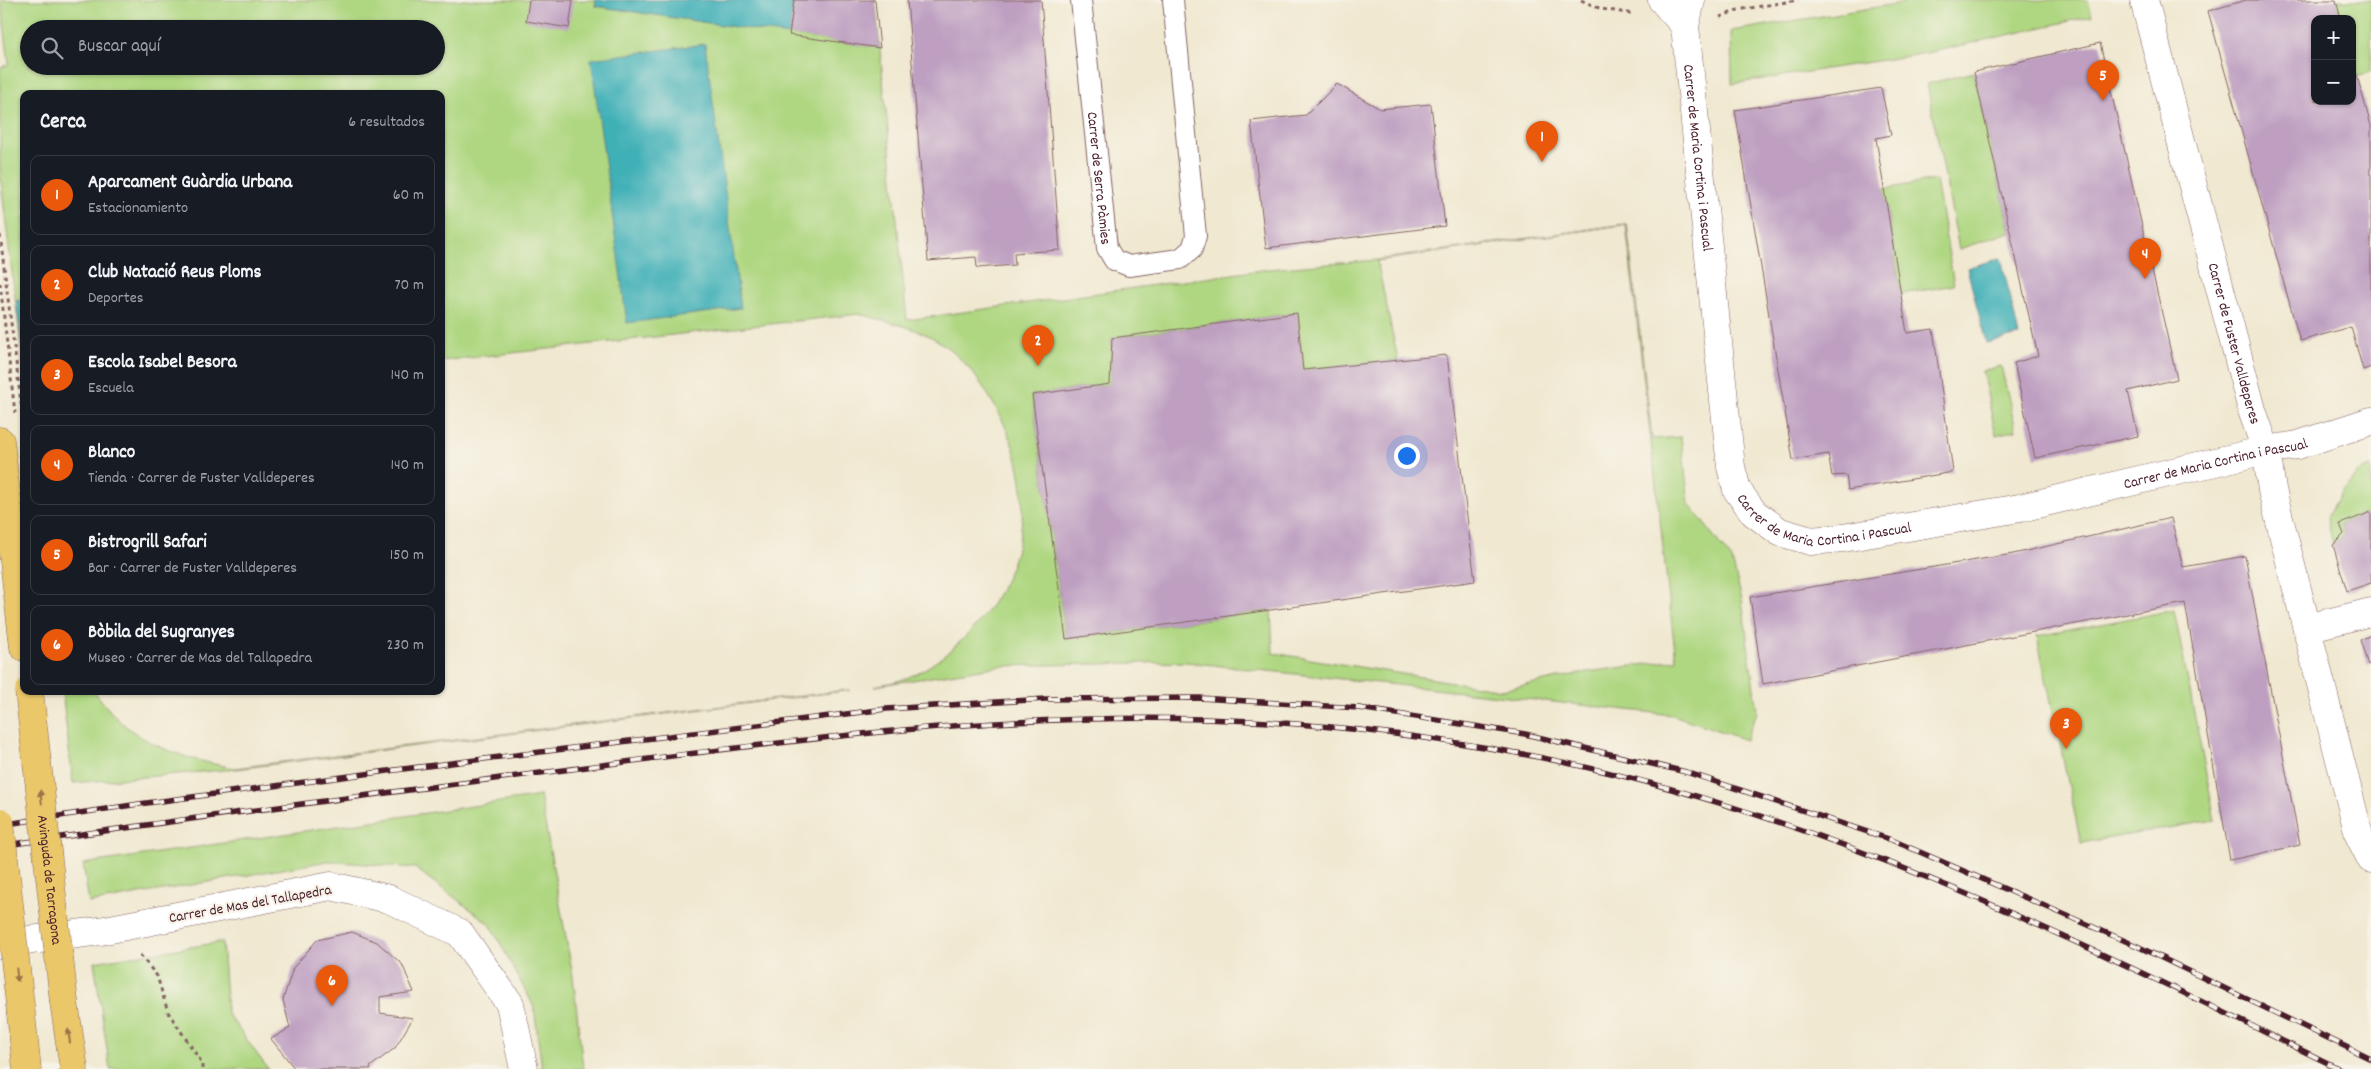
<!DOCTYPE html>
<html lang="es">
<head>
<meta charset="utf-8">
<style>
	body { margin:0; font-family:Dekko,sans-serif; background:#20242c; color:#f1f3f6 }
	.controls { position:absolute; right:15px; top:15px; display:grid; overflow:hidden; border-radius:10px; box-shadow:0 1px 4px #0004 }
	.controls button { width:45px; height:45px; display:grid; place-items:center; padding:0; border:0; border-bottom:1px solid #363941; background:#171b24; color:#f1f3f6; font:25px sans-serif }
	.you { position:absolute; left:1406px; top:455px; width:18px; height:18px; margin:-12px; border:4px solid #fff; border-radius:50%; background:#1a73e8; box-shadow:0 0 0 8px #1a73e833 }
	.badge { display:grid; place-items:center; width:32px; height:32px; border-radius:50%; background:#ea580c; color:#fff; font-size:16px; font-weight:700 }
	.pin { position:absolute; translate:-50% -41px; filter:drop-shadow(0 1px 2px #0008) }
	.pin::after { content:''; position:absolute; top:26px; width:18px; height:15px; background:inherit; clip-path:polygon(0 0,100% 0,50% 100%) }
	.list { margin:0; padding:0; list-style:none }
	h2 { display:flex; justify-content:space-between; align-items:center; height:65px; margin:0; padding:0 20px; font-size:21px }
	h2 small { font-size:16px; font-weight:400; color:#9ea1a6 }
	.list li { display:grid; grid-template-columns:32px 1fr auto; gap:15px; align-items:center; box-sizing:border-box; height:80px; margin:0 10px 10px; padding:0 10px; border:1px solid #363941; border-radius:10px }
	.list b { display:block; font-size:19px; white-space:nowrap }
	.list p { margin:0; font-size:16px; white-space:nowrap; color:#9ea1a6 }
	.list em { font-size:16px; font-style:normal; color:#9ea1a6 }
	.icon { flex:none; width:28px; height:28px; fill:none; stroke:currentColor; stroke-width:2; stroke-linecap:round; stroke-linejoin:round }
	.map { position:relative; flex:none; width:2371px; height:1069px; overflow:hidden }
	.search { position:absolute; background:#171b24; box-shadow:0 1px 4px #0004; left:20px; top:20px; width:425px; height:55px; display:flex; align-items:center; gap:12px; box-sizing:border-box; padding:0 18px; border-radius:28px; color:#9ea1a6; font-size:19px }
	.panel { position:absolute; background:#171b24; box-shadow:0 1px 4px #0004; left:20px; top:90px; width:425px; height:605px; border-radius:10px }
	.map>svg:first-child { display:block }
	.green { fill:#afd781; stroke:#7c7b56; fill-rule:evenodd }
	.water { fill:#3fb0b7; stroke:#446871 }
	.building { fill:#be9fc1 }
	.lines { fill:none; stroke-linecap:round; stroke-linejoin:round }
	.service-casing { stroke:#846565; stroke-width:22 }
	.pedestrian-casing { stroke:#846565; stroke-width:29 }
	.minor-casing { stroke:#846565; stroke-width:29 }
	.primary-casing { stroke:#846565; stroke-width:29 }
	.path { stroke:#846565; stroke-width:3; stroke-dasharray:4 4; stroke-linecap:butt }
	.service { stroke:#fff; stroke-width:20 }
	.pedestrian { stroke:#fff; stroke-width:28 }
	.minor { stroke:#fff; stroke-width:28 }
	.primary { stroke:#eac769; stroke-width:28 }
	.rail-casing { stroke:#4a1f2b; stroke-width:5.5 }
	.rail { stroke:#f7f3e8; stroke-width:4; stroke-dasharray:11; stroke-linecap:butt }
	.primary-bridge-casing { stroke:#846565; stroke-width:29; stroke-linecap:butt }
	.primary-bridge { stroke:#eac769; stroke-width:28 }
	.oneway { fill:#9a734a }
	.labels { text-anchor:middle; stroke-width:4.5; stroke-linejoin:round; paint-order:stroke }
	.street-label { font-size:15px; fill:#4a1f2b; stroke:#f7f3e8 }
</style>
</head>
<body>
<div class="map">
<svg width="2371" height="1069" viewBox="0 0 2371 1069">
	<rect width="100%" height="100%" fill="#f7f3e8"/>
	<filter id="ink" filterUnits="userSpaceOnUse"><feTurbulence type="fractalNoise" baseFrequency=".02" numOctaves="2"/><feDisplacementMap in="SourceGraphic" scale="10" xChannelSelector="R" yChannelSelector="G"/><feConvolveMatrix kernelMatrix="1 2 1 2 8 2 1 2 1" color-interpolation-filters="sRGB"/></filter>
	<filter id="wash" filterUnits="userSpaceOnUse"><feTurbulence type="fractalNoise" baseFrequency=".0096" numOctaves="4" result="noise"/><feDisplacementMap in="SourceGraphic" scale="20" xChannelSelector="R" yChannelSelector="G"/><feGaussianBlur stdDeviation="1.12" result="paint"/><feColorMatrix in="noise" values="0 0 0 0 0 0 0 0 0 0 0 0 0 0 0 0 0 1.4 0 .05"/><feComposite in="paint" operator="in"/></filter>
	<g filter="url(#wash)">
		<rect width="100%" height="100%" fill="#f0e8d0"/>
		<path class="green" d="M1 0H596V6L880 48 875 0 907 320 1268 269 1377 260 1627 224 1652 439 1681 437 1689 504 1732 560 1742 600 1757 712 1746 740 1673 715 1185 662 1000 666 875 686C884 684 895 682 904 679 928 670 949 653 966 636 1031 570 1040 482 993 403 979 378 960 354 935 339 911 326 885 321 859 314L441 361V94H24V300L16 302 24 371 0 174V68L9 64ZM29 29H436V66H29ZM1626 224 1676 660 1587 672 1502 690 1273 653 1271 610 1066 639 1032 395 1110 384 1112 338 1297 313 1303 370 1398 360 1377 261Z
			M1920 0H2088L2092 16 1927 53 1732 84 1731 31Z
			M2336 0H2371V72L2357 77 2352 59V19H2341Z
			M1974 72 2010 232 1959 249 1927 84Z
			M1936 180 1954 285 1901 294 1884 189Z
			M2001 366 2016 430 1996 435 1982 371Z
			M2371 467V512L2340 524 2344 534 2333 545 2327 518 2333 505 2358 472Z
			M2174 610 2215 820 2081 843 2037 636Z
			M850 690 235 769 73 783 62 691H94C105 705 116 720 131 730 160 752 200 762 235 768Z
			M540 796 573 976 583 1069H542L534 1007 490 924 415 868 328 861 89 903 83 864Z
			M222 942 227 1013 268 1069H110L94 962Z"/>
		<path class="water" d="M596 0H794L789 35 595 6Z
			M705 44 741 308 627 323 591 59Z
			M2001 258 2019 335 1986 343 1967 268Z
			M24 300V357L16 301Z"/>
		<g id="blocks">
			<path class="building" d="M529 0H573L569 28 526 21Z
				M794 0H875L880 48 789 35Z
				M907 0H1041L1060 250 1014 253 1015 265 977 268 976 257 928 261Z
				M2246 0H2336L2341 19H2315V101H2352L2353 61 2371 126V367L2363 370 2351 327 2300 341 2208 11Z
				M2100 43 2177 379 2128 391 2138 436 2035 458 2014 363 2038 356 1974 72Z
				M1337 84 1380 109 1431 104 1445 226 1266 248 1251 121 1306 115Z
				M1881 88 1891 135 1876 138 1907 333 1933 329 1953 472 1848 490 1846 475 1832 476 1828 454 1793 460 1735 110Z
				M1297 313 1303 370 1447 355 1475 581 1066 639 1032 395 1110 384 1112 338Z
				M2371 512V583L2347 591 2333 545 2344 534 2340 524Z
				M2171 518 2183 567 2245 556 2300 845 2230 860 2185 603 1763 684 1750 597 2013 554Z
				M2371 635V663L2368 665 2360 640Z
				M352 932 377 942 402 964 414 992 380 997V1013L413 1018 395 1048 370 1067 371 1069H295L271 1039 290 1028 283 1000 293 968 317 940Z"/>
		</g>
	</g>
	<g filter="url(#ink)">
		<use href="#blocks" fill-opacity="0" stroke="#846565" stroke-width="1"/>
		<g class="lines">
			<g class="service-casing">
				<g id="service">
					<path id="s1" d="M1081 0 1107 248 1114 260 1129 266 1180 259 1192 249 1196 236 1173 0"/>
				</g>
			</g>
			<g class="pedestrian-casing">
				<path id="pedestrian" d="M2307 628 2371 612"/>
			</g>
			<g class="minor-casing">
				<g id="minor">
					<path d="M1662 0 1685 26"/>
					<path id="s2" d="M1691 0 1685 26 1731 467 1737 490 1754 513 1780 532 1811 541 1843 538 2020 508 2266 450 2298 445 2371 421"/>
					<path id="s3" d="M2144 0 2252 410 2266 450 2272 490 2359 835 2371 859"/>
					<path d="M0 944 100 931 331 886 389 899 460 933 510 1004 524 1069"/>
				</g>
			</g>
			<g class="primary-casing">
				<path id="primary" d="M0 441 24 647
					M64 1002 74 1069
					M21 1014 27 1069"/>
			</g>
			<path class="path" d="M1581 0 1601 9 1628 13 1633 16
				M1720 17 1738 10 1798 0
				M0 235 23 418
				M0 283 15 413
				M140 955 157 976 168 1012 202 1063V1069"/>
			<use href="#service" class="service"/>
			<use href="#pedestrian" class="pedestrian"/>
			<use href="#minor" class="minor"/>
			<use href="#primary" class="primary"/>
			<g class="rail-casing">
				<path id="rail" d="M0 825 139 804 403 769 886 709 1046 699 1200 698 1359 708 1525 734 1686 772 1892 840 2137 946 2371 1059
					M0 846C188 818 376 794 564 770 776 742 990 713 1204 719 1308 722 1414 734 1517 753 1808 806 2077 940 2340 1069"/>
			</g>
			<use href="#rail" class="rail"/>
			<g class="primary-bridge-casing">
				<g id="primary-bridge">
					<path id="s4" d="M29 691 64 1002"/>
					<path d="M0 822 21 1014"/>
				</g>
			</g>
			<use href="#primary-bridge" class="primary-bridge"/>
		</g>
		<defs><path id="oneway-solid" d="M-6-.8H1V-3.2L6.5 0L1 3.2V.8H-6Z" transform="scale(1.25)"/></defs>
		<g class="oneway">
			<use href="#oneway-solid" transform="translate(41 797) rotate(-97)"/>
			<use href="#oneway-solid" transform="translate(17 975) rotate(84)"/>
			<use href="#oneway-solid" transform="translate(69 1036) rotate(-98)"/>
		</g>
	</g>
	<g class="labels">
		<g class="street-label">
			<text dy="5" stroke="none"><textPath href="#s2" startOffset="159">Carrer de Maria Cortina i Pascual</textPath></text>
			<text dy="5" stroke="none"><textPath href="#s1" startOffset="179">Carrer de Serra Pàmies</textPath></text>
			<text dy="5" stroke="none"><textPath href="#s3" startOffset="355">Carrer de Fuster Valldeperes</textPath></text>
			<text dy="5" stroke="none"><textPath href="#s2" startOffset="999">Carrer de Maria Cortina i Pascual</textPath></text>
			<text dy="5" stroke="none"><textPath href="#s2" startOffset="594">Carrer de Maria Cortina i Pascual</textPath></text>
			<text dy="5" stroke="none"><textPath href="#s4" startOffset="190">Avinguda de Tarragona</textPath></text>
			<text transform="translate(250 903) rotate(-10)" y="5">Carrer de Mas del Tallapedra</text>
		</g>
	</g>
</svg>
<div class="controls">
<button>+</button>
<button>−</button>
</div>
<div class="you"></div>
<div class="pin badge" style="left:1542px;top:162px">1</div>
<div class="pin badge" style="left:1038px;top:366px">2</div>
<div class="pin badge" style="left:2066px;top:749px">3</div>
<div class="pin badge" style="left:2145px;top:279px">4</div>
<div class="pin badge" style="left:2103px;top:101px">5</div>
<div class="pin badge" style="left:332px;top:1006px">6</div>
<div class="search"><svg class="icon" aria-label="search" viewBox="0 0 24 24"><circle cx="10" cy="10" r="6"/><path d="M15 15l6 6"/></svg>Buscar aquí</div>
<section class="panel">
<h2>Cerca<small>6 resultados</small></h2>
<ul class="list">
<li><span class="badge">1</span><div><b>Aparcament Guàrdia Urbana</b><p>Estacionamiento</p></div><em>60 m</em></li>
<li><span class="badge">2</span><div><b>Club Natació Reus Ploms</b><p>Deportes</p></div><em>70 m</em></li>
<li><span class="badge">3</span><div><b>Escola Isabel Besora</b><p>Escuela</p></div><em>140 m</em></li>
<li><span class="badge">4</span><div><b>Blanco</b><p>Tienda · Carrer de Fuster Valldeperes</p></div><em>140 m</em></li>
<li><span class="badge">5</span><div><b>Bistrogrill Safari</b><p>Bar · Carrer de Fuster Valldeperes</p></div><em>150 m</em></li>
<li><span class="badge">6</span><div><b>Bòbila del Sugranyes</b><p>Museo · Carrer de Mas del Tallapedra</p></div><em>230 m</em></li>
</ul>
</section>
</div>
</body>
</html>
